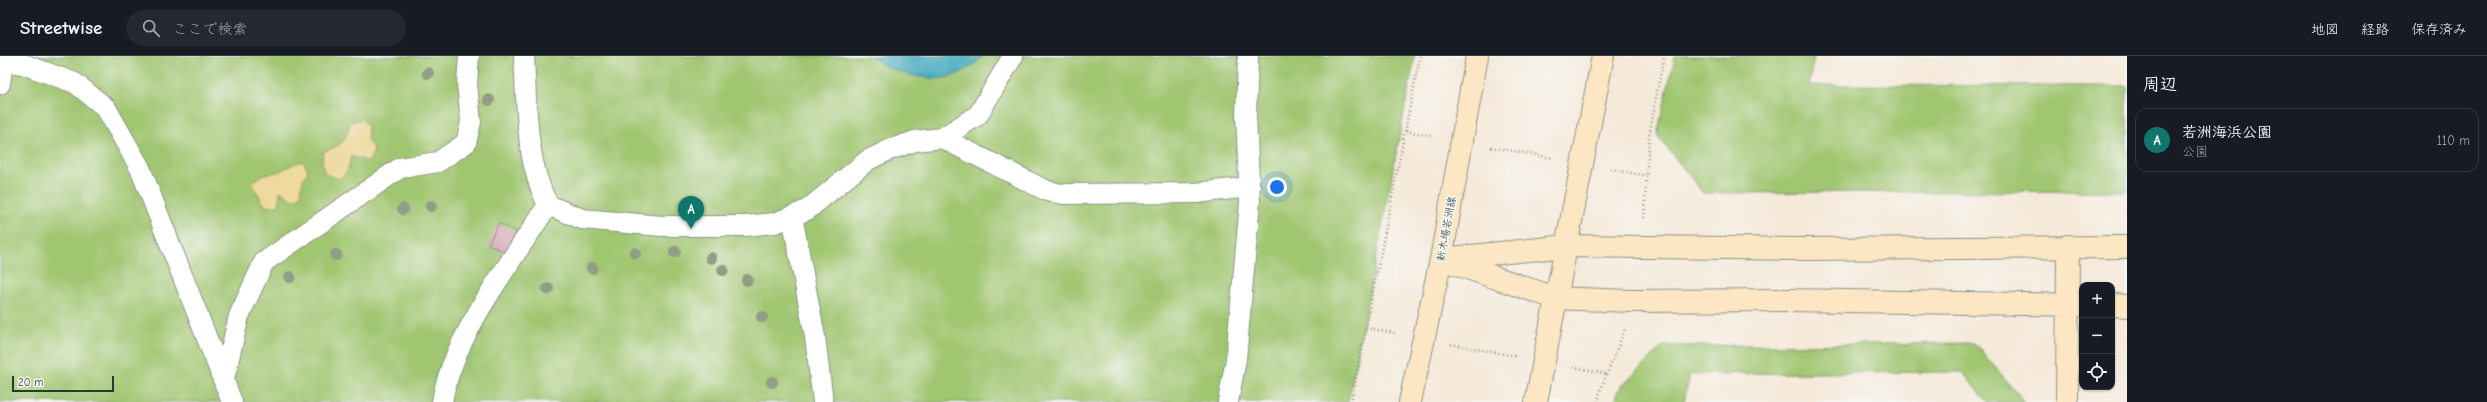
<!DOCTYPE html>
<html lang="ja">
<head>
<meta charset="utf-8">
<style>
	body { margin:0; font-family:"Comic Neue","Klee One",sans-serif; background:#242831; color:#f1f3f6 }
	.controls { position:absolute; right:12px; bottom:12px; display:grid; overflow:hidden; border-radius:8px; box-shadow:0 1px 3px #0004 }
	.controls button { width:36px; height:36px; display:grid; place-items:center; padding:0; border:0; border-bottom:1px solid #363941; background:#171b24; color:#f1f3f6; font:20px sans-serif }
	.scale { position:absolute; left:12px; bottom:10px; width:102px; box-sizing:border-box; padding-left:4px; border:2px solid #1f3d34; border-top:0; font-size:11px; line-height:14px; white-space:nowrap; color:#1f3d34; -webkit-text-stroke:3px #f6f6f2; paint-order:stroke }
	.you { position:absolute; left:1277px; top:131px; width:14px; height:14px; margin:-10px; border:3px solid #fff; border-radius:50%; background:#1a73e8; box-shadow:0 0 0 6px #1a73e833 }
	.badge { display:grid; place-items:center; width:26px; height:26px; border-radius:50%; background:#0f766e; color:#fff; font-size:13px; font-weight:700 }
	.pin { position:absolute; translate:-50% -33px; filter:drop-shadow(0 1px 2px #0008) }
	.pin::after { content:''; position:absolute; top:21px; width:14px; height:12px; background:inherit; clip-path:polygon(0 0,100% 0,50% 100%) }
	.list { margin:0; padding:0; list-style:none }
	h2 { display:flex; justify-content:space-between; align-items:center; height:52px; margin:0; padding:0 16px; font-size:17px }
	h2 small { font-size:13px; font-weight:400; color:#9ea1a6 }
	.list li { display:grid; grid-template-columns:26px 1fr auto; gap:12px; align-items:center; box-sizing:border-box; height:64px; margin:0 8px 8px; padding:0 8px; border:1px solid #363941; border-radius:12px }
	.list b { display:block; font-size:15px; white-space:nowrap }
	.list p { margin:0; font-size:13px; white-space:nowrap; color:#9ea1a6 }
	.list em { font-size:13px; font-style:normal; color:#9ea1a6 }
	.icon { flex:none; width:22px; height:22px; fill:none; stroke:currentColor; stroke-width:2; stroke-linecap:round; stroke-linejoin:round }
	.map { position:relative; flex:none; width:2127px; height:346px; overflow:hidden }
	header { display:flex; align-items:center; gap:24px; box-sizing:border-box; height:56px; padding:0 20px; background:#171b24; border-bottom:1px solid #363941 }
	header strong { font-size:19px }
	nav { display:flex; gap:22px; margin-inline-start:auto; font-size:14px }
	.search { width:280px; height:36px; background:#242831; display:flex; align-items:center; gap:10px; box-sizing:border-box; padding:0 14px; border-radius:22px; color:#9ea1a6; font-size:15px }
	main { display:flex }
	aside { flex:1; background:#171b24 }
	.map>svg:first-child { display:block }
	.green { fill:#a0c671; stroke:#608252 }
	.sand { fill:#eeda9e; stroke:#868c69 }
	.water { fill:#3da9bd; stroke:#2e7378 }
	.building { fill:#d1a0b4 }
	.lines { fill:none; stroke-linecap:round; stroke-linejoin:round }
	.lane-casing { stroke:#8a9386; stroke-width:22 }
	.secondary-casing { stroke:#8a9386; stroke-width:24 }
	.path { stroke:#8a9386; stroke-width:2.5; stroke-dasharray:1 3; stroke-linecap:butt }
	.lane { stroke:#fff; stroke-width:20 }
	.secondary { stroke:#fce6c4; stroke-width:22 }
	.tree { fill:#919d86 }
	.labels { text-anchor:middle; stroke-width:3; stroke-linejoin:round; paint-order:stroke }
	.street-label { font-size:11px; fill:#1f3d34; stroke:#f6f6f2 }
</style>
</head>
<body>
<header>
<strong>Streetwise</strong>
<div class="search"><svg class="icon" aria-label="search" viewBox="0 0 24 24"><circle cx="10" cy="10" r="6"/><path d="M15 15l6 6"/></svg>ここで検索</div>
<nav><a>地図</a><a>経路</a><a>保存済み</a></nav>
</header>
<main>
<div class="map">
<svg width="2127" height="346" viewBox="0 0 2127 346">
	<rect width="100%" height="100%" fill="#f6f6f2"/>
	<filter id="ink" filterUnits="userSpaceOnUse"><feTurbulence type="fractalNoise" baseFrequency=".025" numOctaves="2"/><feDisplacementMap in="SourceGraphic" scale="8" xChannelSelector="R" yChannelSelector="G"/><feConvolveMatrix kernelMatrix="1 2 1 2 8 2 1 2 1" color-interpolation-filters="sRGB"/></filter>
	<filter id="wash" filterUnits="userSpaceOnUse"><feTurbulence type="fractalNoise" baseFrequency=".012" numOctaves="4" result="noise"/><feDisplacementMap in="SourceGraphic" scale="16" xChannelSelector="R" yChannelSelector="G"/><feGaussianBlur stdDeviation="0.9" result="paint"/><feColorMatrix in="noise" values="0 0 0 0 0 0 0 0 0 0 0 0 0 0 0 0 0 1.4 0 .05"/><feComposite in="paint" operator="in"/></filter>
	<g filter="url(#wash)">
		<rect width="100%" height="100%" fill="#f5e9d9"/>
		<path class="green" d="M0 0H1415L1348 346H0Z
			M1675 0H1814L1809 29 2127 30V135L1703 137 1657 79Z
			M1974 287 2025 346H1988L1962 316 1690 318 1684 346H1616L1618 334 1663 290Z"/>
		<path class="sand" d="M362 63 368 70 367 83 374 94 369 106 351 100 348 114 339 123 325 118 322 107 323 96C342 88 346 88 350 66Z
			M303 105 308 114 302 127 301 140 293 144 280 135 279 150H265L252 127C265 114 266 120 280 115 288 111 294 107 303 105Z"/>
		<path class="water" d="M872 0H983C974 10 962 17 949 21 930 26 884 16 872 0Z"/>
		<g id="blocks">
			<path class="building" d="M499 167 517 176 506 197 488 188Z"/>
		</g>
	</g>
	<g filter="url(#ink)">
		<use href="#blocks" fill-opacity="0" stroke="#8a9386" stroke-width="1"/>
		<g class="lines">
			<g class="lane-casing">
				<path id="lane" d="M524 0C527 49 525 105 548 149L582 163 662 170H745L775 167 807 154 868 104 889 94 915 85 942 82 1047 135 1063 138 1196 137 1250 131
					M3 5 23 8 75 27 106 52 140 112 232 346
					M0 28 4 0
					M942 82 978 59 1013 0
					M792 160 815 281 823 346
					M224 323 239 260 264 206 400 112 438 106 466 87 471 66 467 28 469 0
					M442 346C452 281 512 205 548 149
					M1228 346 1236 303 1250 146 1246 60 1248 0"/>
			</g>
			<g class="secondary-casing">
				<path id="secondary" d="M1441 203 1567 190 1800 193 2127 191
					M1447 205 1555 242 1630 245 1787 244 2082 249
					M2112 249 2127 250
					M1410 346 1441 203 1477 0
					M1536 346 1603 0
					M2067 346 2068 190"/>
			</g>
			<path class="path" d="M1406 75 1433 80
				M1491 91 1553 102
				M1611 113 1647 120
				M1644 162 1649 80 1664 0
				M1366 272 1395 277
				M1451 288 1515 300
				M1573 311 1607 318
				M1351 346 1420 0
				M1598 346 1600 335 1625 273"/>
			<use href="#lane" class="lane"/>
			<use href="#secondary" class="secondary"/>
		</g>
		<g class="tree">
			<circle cx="428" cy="17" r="6"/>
			<circle cx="489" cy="44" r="6"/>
			<circle cx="431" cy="150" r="6"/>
			<circle cx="403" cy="153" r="6"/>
			<circle cx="675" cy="196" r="6"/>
			<circle cx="635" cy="197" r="6"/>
			<circle cx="336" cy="199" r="6"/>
			<circle cx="711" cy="202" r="6"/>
			<circle cx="592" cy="212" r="6"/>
			<circle cx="723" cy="214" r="6"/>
			<circle cx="290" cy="221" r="6"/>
			<circle cx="747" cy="224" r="6"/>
			<circle cx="548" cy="233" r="6"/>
			<circle cx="762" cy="261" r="6"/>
			<circle cx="772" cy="326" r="6"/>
		</g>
	</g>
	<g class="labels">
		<g class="street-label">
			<text transform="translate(1446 173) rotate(-80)" y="4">新木場若洲線</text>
		</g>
	</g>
</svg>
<div class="controls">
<button>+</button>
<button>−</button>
<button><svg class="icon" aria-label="locate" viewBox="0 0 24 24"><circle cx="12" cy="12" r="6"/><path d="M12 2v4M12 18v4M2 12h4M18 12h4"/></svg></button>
</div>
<div class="scale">20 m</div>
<div class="you"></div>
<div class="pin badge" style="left:691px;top:173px">A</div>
</div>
<aside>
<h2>周辺<small></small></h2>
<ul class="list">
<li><span class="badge">A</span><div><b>若洲海浜公園</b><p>公園</p></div><em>110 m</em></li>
</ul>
</aside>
</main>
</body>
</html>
